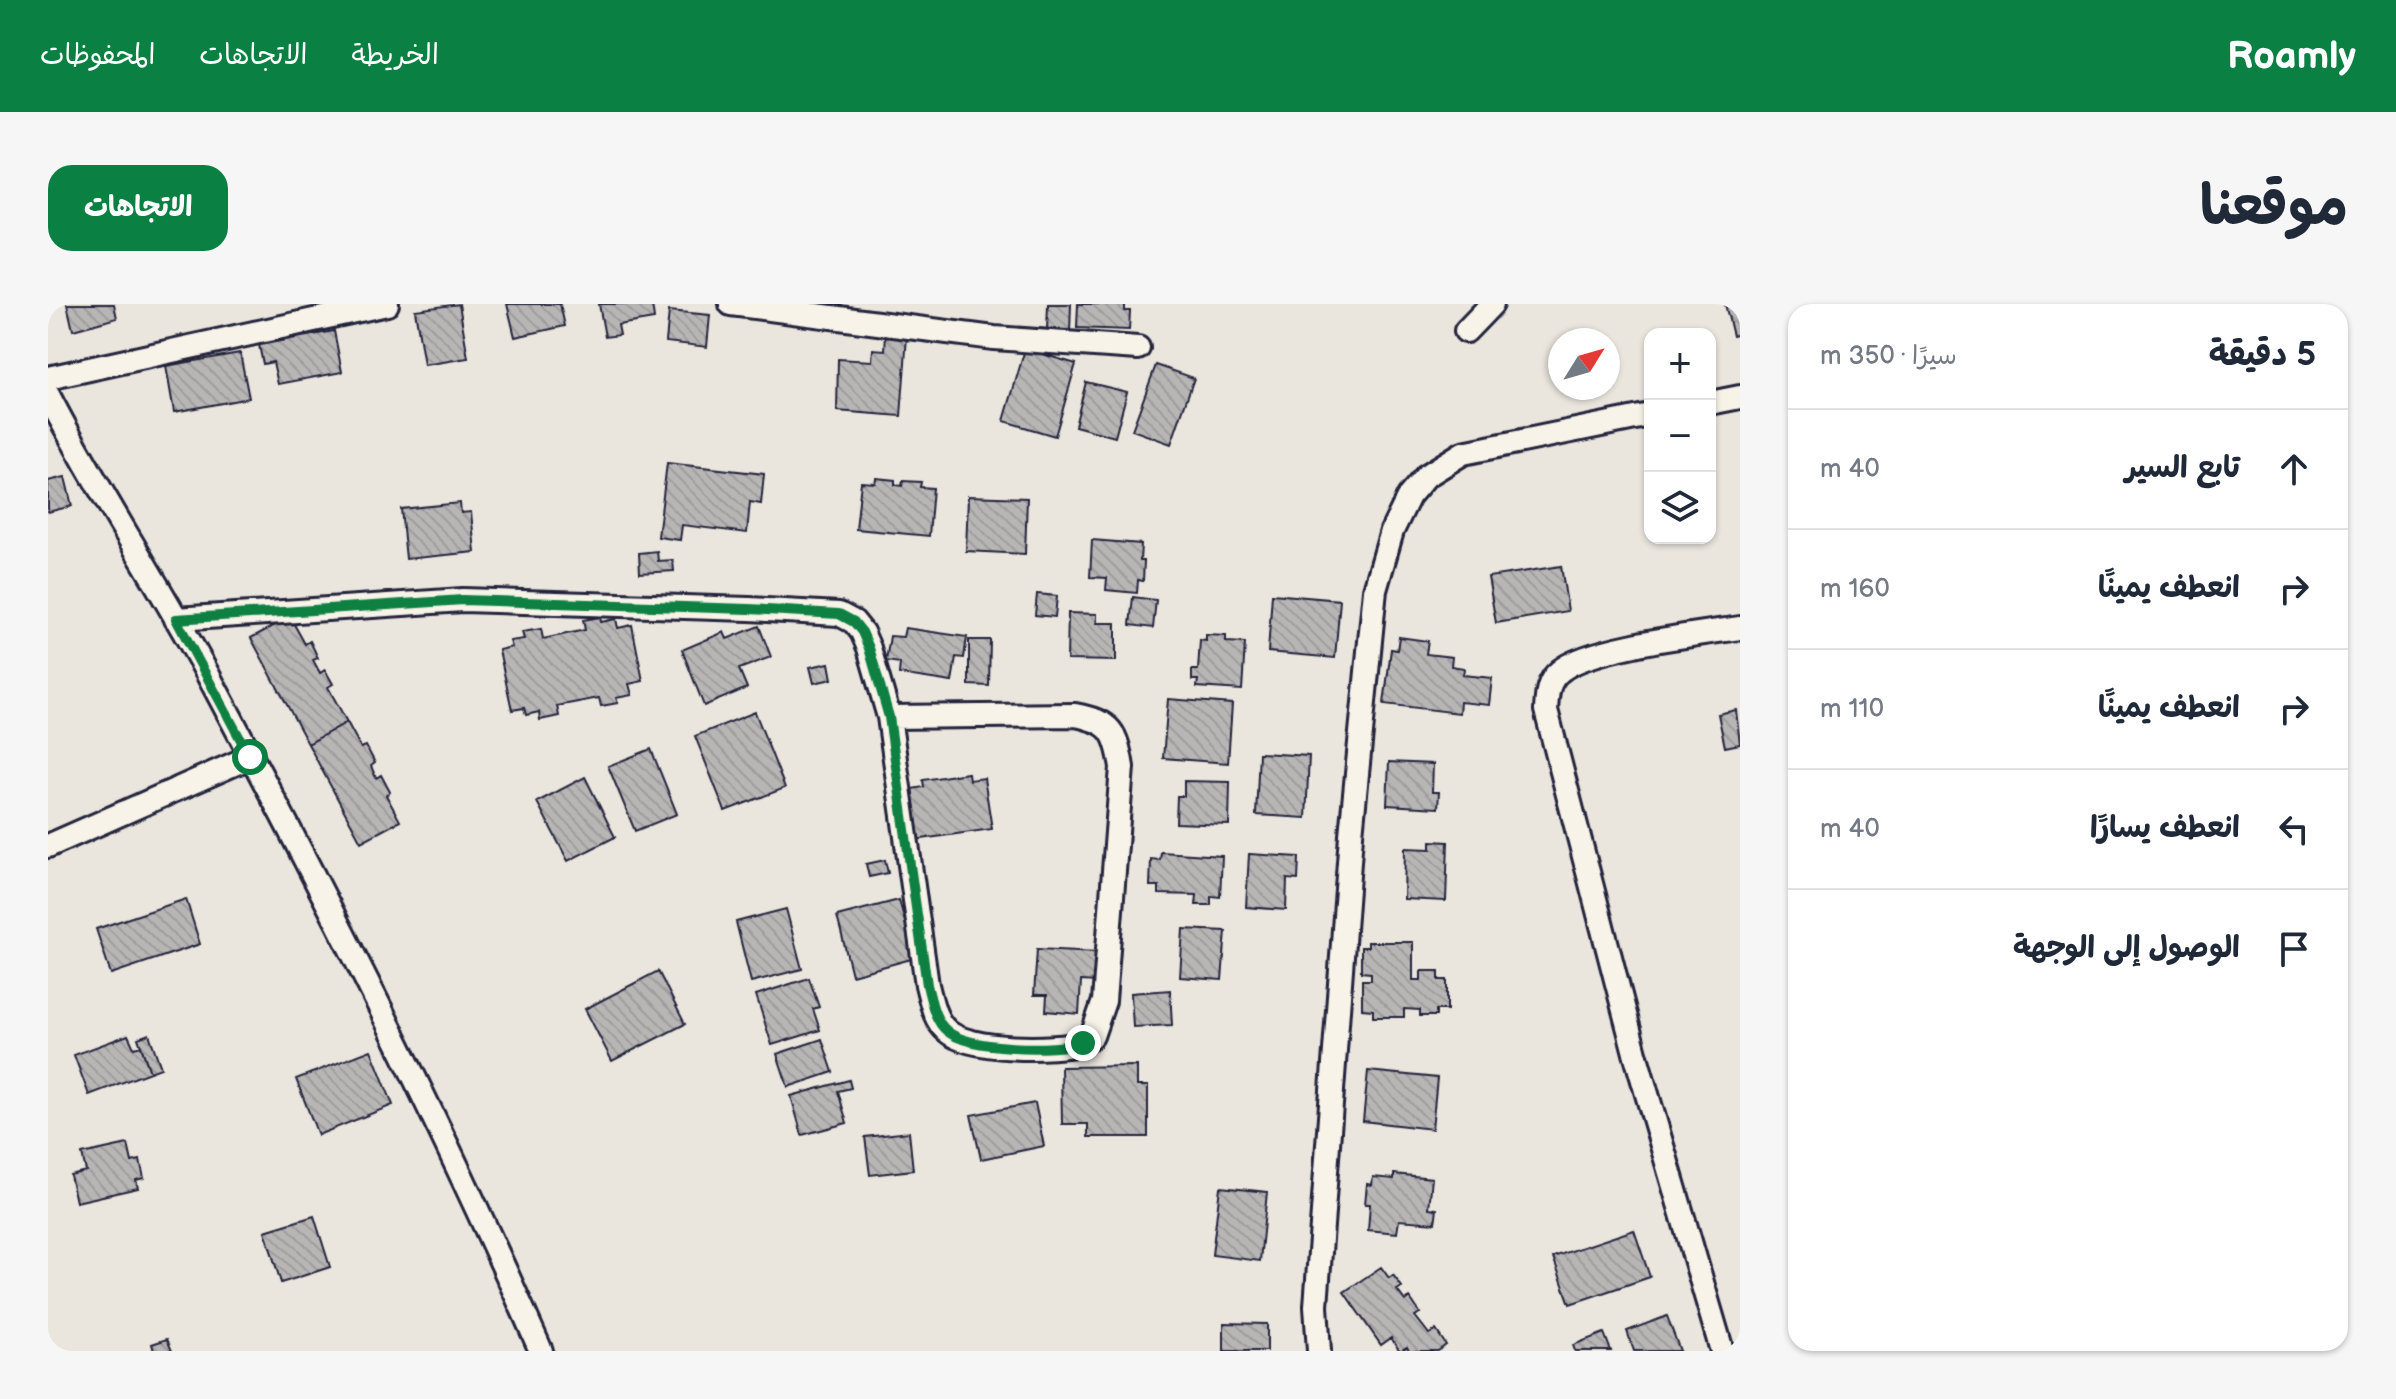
<!DOCTYPE html>
<html lang="ar">
<head>
<meta charset="utf-8">
<style>
	body { margin:0; font-family:"Balsamiq Sans","Playpen Sans Arabic",sans-serif; background:#f6f6f7; color:#1f2937; direction:rtl }
	.controls { position:absolute; right:24px; top:24px; display:grid; overflow:hidden; border-radius:16px; box-shadow:0 2px 6px #0004 }
	.controls button { width:72px; height:72px; display:grid; place-items:center; padding:0; border:0; border-bottom:2px solid #e0e1e3; background:#fff; color:#1f2937; font:40px sans-serif }
	.compass { position:absolute; left:1500px; top:24px; width:72px; height:72px; border-radius:50%; background:#fff; box-shadow:0 2px 6px #0004; rotate:53deg }
	.stop { position:absolute; width:24px; height:24px; margin:-18px; border:6px solid #0b8043; border-radius:50%; background:#fff }
	.stop.end { background:#0b8043; border-color:#fff; box-shadow:0 2px 8px #0008 }
	.list { margin:0; padding:0; list-style:none }
	h2 { display:flex; justify-content:space-between; align-items:center; height:104px; margin:0; padding:0 32px; font-size:34px }
	h2 small { font-size:26px; font-weight:400; color:#747a83 }
	.list li { display:grid; grid-template-columns:52px 1fr auto; gap:24px; align-items:center; box-sizing:border-box; height:120px; padding:0 32px; border-top:2px solid #e0e1e3 }
	.list b { display:block; font-size:30px; white-space:nowrap }
	.list em { font-size:26px; font-style:normal; color:#747a83 }
	.icon { flex:none; width:44px; height:44px; fill:none; stroke:currentColor; stroke-width:2; stroke-linecap:round; stroke-linejoin:round }
	.map { position:relative; flex:none; width:1692px; height:1047px; overflow:hidden; direction:ltr; border-radius:24px }
	header { display:flex; align-items:center; gap:48px; box-sizing:border-box; height:112px; padding:0 40px; background:#0b8043; color:#fff }
	header strong { font-size:38px }
	nav { display:flex; gap:44px; margin-inline-start:auto; font-size:28px }
	.intro { display:flex; align-items:center; justify-content:space-between; box-sizing:border-box; height:192px; padding:0 48px }
	h1 { margin:0; font-size:56px }
	.button { padding:20px 36px; border-radius:24px; background:#0b8043; color:#fff; font-size:28px; font-weight:700 }
	main { display:flex; gap:48px; padding:0 48px }
	aside { flex:1; background:#fff; border-radius:24px; box-shadow:0 2px 6px #0004 }
	.map>svg:first-child { display:block }
	.building { fill:url(#building-back-hatch); stroke:#22223b; stroke-width:2 }
	.lines { fill:none; stroke-linecap:round; stroke-linejoin:round }
	.minor-casing { stroke:#22223b; stroke-width:28 }
	.minor { stroke:#f7f3e8; stroke-width:22 }
	.route { stroke:#0b8043; stroke-width:10 }
</style>
</head>
<body>
<header>
<strong>Roamly</strong>
<nav><a>الخريطة</a><a>الاتجاهات</a><a>المحفوظات</a></nav>
</header>
<div class="intro"><h1>موقعنا</h1><a class="button">الاتجاهات</a></div>
<main>
<aside>
<h2>5 دقيقة<small>سيرًا · 350 m</small></h2>
<ul class="list">
<li><svg class="icon" aria-label="ahead" viewBox="0 0 24 24"><path d="M12 20V5M6 11l6-6 6 6"/></svg><div><b>تابع السير</b></div><em>40 m</em></li>
<li><svg class="icon" aria-label="right" viewBox="0 0 24 24"><path d="M7 20v-9h11M14 6l5 5-5 5"/></svg><div><b>انعطف يمينًا</b></div><em>160 m</em></li>
<li><svg class="icon" aria-label="right" viewBox="0 0 24 24"><path d="M7 20v-9h11M14 6l5 5-5 5"/></svg><div><b>انعطف يمينًا</b></div><em>110 m</em></li>
<li><svg class="icon" aria-label="left" viewBox="0 0 24 24"><path d="M17 20v-9H6M10 6l-5 5 5 5"/></svg><div><b>انعطف يسارًا</b></div><em>40 m</em></li>
<li><svg class="icon" aria-label="arrive" viewBox="0 0 24 24"><path d="M6 21V4h12l-3 4 3 4H6"/></svg><div><b>الوصول إلى الوجهة</b></div></li>
</ul>
</aside>
<div class="map">
<svg width="1692" height="1047" viewBox="0 0 1692 1047">
	<defs>
		<pattern id="building-back-hatch" width="6" height="6" patternUnits="userSpaceOnUse" patternTransform="scale(2)"><rect width="6" height="6" fill="#b8b6b5"/><path d="M-1 5l2 2M0 0l6 6M5-1l2 2" fill="none" stroke="#9e9c9d"/></pattern>
	</defs>
	<rect width="100%" height="100%" fill="#eae6de"/>
	<filter id="ink" filterUnits="userSpaceOnUse"><feTurbulence type="fractalNoise" baseFrequency=".0125" numOctaves="2"/><feDisplacementMap in="SourceGraphic" scale="16" xChannelSelector="R" yChannelSelector="G"/><feConvolveMatrix kernelMatrix="1 2 1 2 8 2 1 2 1" color-interpolation-filters="sRGB"/></filter>
	<g filter="url(#ink)">
		<path class="building" d="M19 0H66L69 14 25 26Z
			M411 0 420 54 376 61 367 6Z
			M459 0H512L517 22 467 33Z
			M551 0H604L606 15 570 21 572 31 557 33Z
			M1000 0H1023L1022 28 999 27Z
			M1030 0H1077V7H1082L1081 26 1029 24Z
			M1677 0H1692V30L1685 32Z
			M621 7 662 11 659 43 618 38Z
			M286 27 294 68 230 80 225 58 215 60 211 41Z
			M838 30 859 32 853 112 789 107 790 55 824 57 825 45 837 46Z
			M977 45 1028 60 1007 132 956 117Z
			M192 49 201 94 126 108 118 62Z
			M1108 61 1146 74 1123 140 1084 126Z
			M1038 78 1079 88 1067 133 1027 122Z
			M619 159 716 170 713 200 702 198 699 229 634 221 632 236 610 233Z
			M17 173 24 202 0 208V177Z
			M828 174 847 176V181L854 182 855 177 873 178 872 183 885 184 881 232 808 225 813 178 827 179Z
			M920 192 979 194 977 250 918 247Z
			M412 199 413 209 423 208 427 248 358 255 353 205Z
			M1044 236 1093 240 1092 257H1096L1095 277 1090 276 1089 289 1058 286 1059 274 1042 273Z
			M609 247 610 257 625 256 626 267 592 269 591 249Z
			M1513 262 1520 307 1448 319 1440 273Z
			M989 290 1009 292 1007 313 987 311Z
			M1224 290 1292 296 1287 354 1220 348Z
			M1085 293 1108 296 1105 324 1082 321Z
			M1020 309 1049 310V319H1068V357L1019 356Z
			M242 313 257 340 262 337 270 354 265 356 272 369 277 366 285 380 280 383 299 418 260 440 203 334Z
			M552 313 553 318 568 315 570 324 584 321 595 377 581 380 584 391 568 394 570 399 553 402 551 394 509 402 511 412 492 416 491 408 478 411 476 404 464 406 451 346 464 343 462 337 476 335 474 328 493 325 495 335 537 326 535 316Z
			M711 322 723 353 691 365 699 384 656 402 634 346 676 328 679 335Z
			M857 324 919 333 916 354 908 353 904 378 851 370 852 359 838 357 842 332 855 333Z
			M1158 331 1178 332V338L1197 339 1194 386 1149 383 1150 376H1144V366H1150L1152 336 1158 337Z
			M1351 333 1380 337 1378 350 1404 353 1403 362 1416 364 1415 371 1444 374 1441 401 1412 398 1411 409 1336 400 1343 345 1349 346Z
			M921 336H942L941 382 921 381Z
			M781 359 784 375 766 379 762 363Z
			M1120 395 1184 400 1180 459 1115 454Z
			M1688 406 1692 440 1677 443 1670 410Z
			M707 408 737 484 677 507 647 432Z
			M299 418 313 444 318 442 327 459 323 462 328 474 333 471 342 488 338 491 352 517 313 538 260 440Z
			M603 445 629 510 587 527 560 462Z
			M1211 449 1261 452 1258 514 1208 511Z
			M1341 458 1385 460 1384 488H1391L1390 504 1339 501Z
			M920 469 921 476 936 474 944 525 866 536 858 486 876 483 875 476Z
			M537 473 567 533 520 557 489 498Z
			M1136 477 1182 478 1181 521 1128 519 1129 492H1136Z
			M1383 537 1400 538 1398 597 1356 595 1357 544 1383 545Z
			M1113 548 1174 552 1172 593 1163 592V601H1148L1149 591 1111 590V582H1102L1103 555 1112 556Z
			M1201 550 1251 553 1250 576 1239 575 1238 606 1198 603Z
			M837 556 840 569 821 573 818 560Z
			M138 595 152 640 63 670 48 625Z
			M851 596 867 654 804 671 789 612Z
			M738 605 754 665 703 678 688 618Z
			M1135 625 1178 627 1174 676 1132 673Z
			M1320 638H1365V676H1373V667H1391V676H1399V706H1388V712H1372V706L1356 705V713H1325V706L1314 705V676H1323V669L1313 668V643H1320Z
			M989 645 1050 648 1049 678 1033 677 1031 710 998 707 999 691H986Z
			M610 667 637 720 564 757 537 705Z
			M761 674 771 703 765 705 772 726 724 741 708 691Z
			M1122 686 1124 721 1085 723 1083 689Z
			M101 730 113 764 102 768 90 734Z
			M80 731 86 744 93 742 102 768 41 791 26 751Z
			M774 735 785 768 740 783 729 750Z
			M323 746 345 801 270 831 248 775Z
			M1089 762V782H1100V833H1040V820H1014L1013 763Z
			M1320 767 1389 774 1384 825 1315 817Z
			M801 776 803 784 790 787 799 819 754 831 743 792Z
			M987 799 996 842 933 855 923 811Z
			M861 828 865 866 822 871 817 833Z
			M80 840 84 858 92 856 96 874 88 876 90 884 28 898 22 871 38 867 34 850Z
			M1346 870 1384 874 1381 904 1389 905 1387 919 1351 916 1349 929 1320 926 1322 900H1317L1319 880 1324 881 1325 873 1346 875Z
			M1172 883 1219 888 1212 957 1164 951Z
			M266 912 282 963 233 979 217 927Z
			M1586 926 1602 973 1522 1000 1505 953Z
			M1333 963 1341 974 1345 971 1354 983 1349 986 1357 997 1362 994 1372 1009 1367 1012 1381 1030 1388 1026 1398 1041 1390 1047H1361L1359 1043 1352 1047 1343 1034 1333 1041 1296 988Z
			M1619 1012 1632 1047H1586L1579 1027Z
			M1176 1019 1219 1020V1047H1176Z
			M1556 1029 1563 1047H1527L1525 1041Z
			M119 1035 124 1047H106L104 1040Z"/>
		<g class="lines">
			<g class="minor-casing">
				<path id="minor" d="M683 0 946 34 1090 44
					M1418 27 1444 0
					M0 74 339 0
					M0 91C49 186 108 275 159 369 278 592 392 816 493 1047
					M1662 99 1692 93
					M128 315 415 296 701 305 791 310 806 318 814 328 821 344 841 413 879 681C883 696 886 716 899 727 921 747 1007 747 1035 739L1044 732 1056 697 1074 463C1068 428 1064 418 1027 411L841 413
					M0 542 202 453
					M1271 1047 1268 1002 1303 531 1327 286 1344 227 1361 192 1378 172 1415 149 1602 111
					M1674 1047 1587 749 1498 406C1499 392 1499 377 1512 367 1540 343 1652 330 1692 324"/>
			</g>
			<use href="#minor" class="minor"/>
		</g>
	</g>
	<g class="lines" filter="url(#ink)">
		<path class="route" d="M202 453 128 315 415 296 701 305 791 310 806 318 814 328 821 344 841 413 879 681C883 696 886 716 899 727 921 746 1007 747 1035 739"/>
	</g>
</svg>
<div class="controls">
<button>+</button>
<button>−</button>
<button><svg class="icon" aria-label="layers" viewBox="0 0 24 24"><path d="M12 4l9 5-9 5-9-5zM3 14l9 5 9-5"/></svg></button>
</div>
<svg class="compass" viewBox="-18 -18 36 36"><path d="M0-13l5 13h-10z" fill="#e53935"/><path d="M0 13l5-13h-10z" fill="#747a83"/></svg>
<div class="stop" style="left:202px;top:453px"></div>
<div class="stop end" style="left:1035px;top:739px"></div>
</div>
</main>
</body>
</html>
